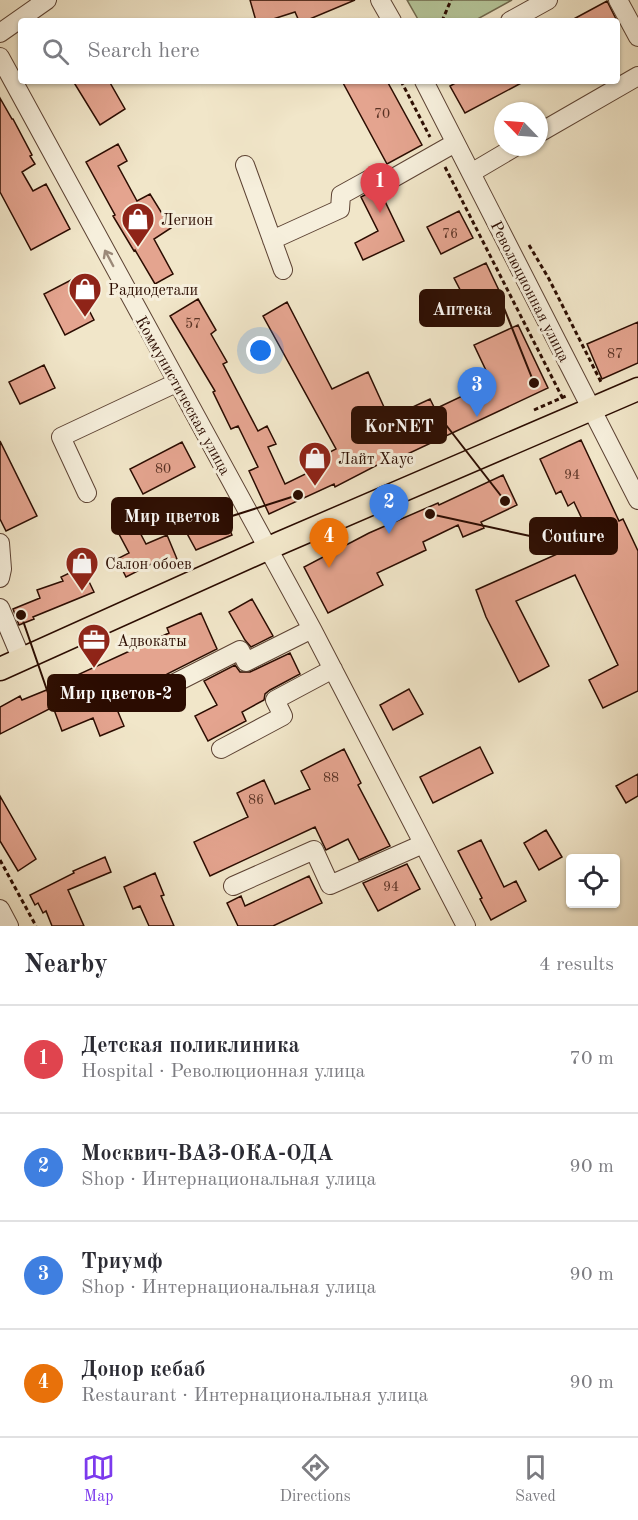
<!DOCTYPE html>
<html lang="en">
<head>
<meta charset="utf-8">
<style>
	body { margin:0; font-family:"Old Standard TT",serif; background:#f7f7f7; color:#2b2b33 }
	.controls { position:absolute; right:18px; bottom:18px; display:grid; overflow:hidden; border-radius:6px; box-shadow:0 2px 4px #0004 }
	.controls button { width:54px; height:54px; display:grid; place-items:center; padding:0; border:0; border-bottom:2px solid #e1e1e2; background:#fff; color:#2b2b33; font:30px sans-serif }
	.compass { position:absolute; left:494px; top:102px; width:54px; height:54px; border-radius:50%; background:#fff; box-shadow:0 2px 4px #0004; rotate:295deg }
	.you { position:absolute; left:261px; top:351px; width:21px; height:21px; margin:-15px; border:4px solid #fff; border-radius:50%; background:#1a73e8; box-shadow:0 0 0 9px #1a73e833 }
	.badge { display:grid; place-items:center; width:39px; height:39px; border-radius:50%; background:#7c3aed; color:#fff; font-size:20px; font-weight:700 }
	.pin { position:absolute; translate:-50% -50px; filter:drop-shadow(0 2px 3px #0008) }
	.pin::after { content:''; position:absolute; top:32px; width:21px; height:18px; background:inherit; clip-path:polygon(0 0,100% 0,50% 100%) }
	.list { margin:0; padding:0; list-style:none }
	h2 { display:flex; justify-content:space-between; align-items:center; height:78px; margin:0; padding:0 24px; font-size:26px }
	h2 small { font-size:20px; font-weight:400; color:#7c7c81 }
	.list li { display:grid; grid-template-columns:39px 1fr auto; gap:18px; align-items:center; box-sizing:border-box; height:108px; padding:0 24px; border-top:2px solid #e1e1e2 }
	.list b { display:block; font-size:22px; white-space:nowrap }
	.list p { margin:0; font-size:20px; white-space:nowrap; color:#7c7c81 }
	.list em { font-size:20px; font-style:normal; color:#7c7c81 }
	.icon { flex:none; width:33px; height:33px; fill:none; stroke:currentColor; stroke-width:2; stroke-linecap:round; stroke-linejoin:round }
	.map { position:relative; flex:none; width:638px; height:926px; overflow:hidden }
	.search { position:absolute; background:#fff; box-shadow:0 2px 4px #0004; left:18px; right:18px; top:18px; height:66px; display:flex; align-items:center; gap:15px; box-sizing:border-box; padding:0 21px; border-radius:6px; color:#7c7c81; font-size:22px }
	.sheet { height:510px; background:#fff }
	nav { display:flex; justify-content:space-around; align-items:center; box-sizing:border-box; height:84px; border-top:2px solid #e1e1e2; background:#fff; font-size:16px; color:#7c7c81 }
	nav a { display:grid; justify-items:center; gap:3px }
	nav .on { color:#7c3aed }
	.map>svg:first-child { display:block }
	.grass { fill:#b5c69a; stroke:#70694e; stroke-width:1.5 }
	.building { fill:#e4a48f; stroke:#2b0c01; stroke-width:1.5 }
	.lines { fill:none; stroke-linecap:round; stroke-linejoin:round }
	.minor-casing { stroke:#5c4233; stroke-width:20 }
	.major-casing { stroke:#2b0c01; stroke-width:25 }
	.path { stroke:#2b0c01; stroke-width:3; stroke-dasharray:4.5 3; stroke-linecap:butt }
	.minor { stroke:#f6efdc; stroke-width:18 }
	.major { stroke:#f1e6c9; stroke-width:22 }
	.oneway { stroke:#9b8979 }
	.labels { text-anchor:middle; stroke-width:6; stroke-linejoin:round; paint-order:stroke }
	.number-label { font-size:14px; fill:#593224 }
	.poi-label { font-size:16px; fill:#2b0c01; stroke:#f6efdc; text-anchor:start }
	.street-label { font-size:16px; fill:#2b0c01; stroke:#f6efdc }
	.leader { fill:none; stroke:#2b0c01; stroke-width:2 }
	.callout-dot { fill:#2b0c01; stroke:#f6efdc; stroke-width:2 }
	.callout { fill:#2b0c01; stroke:#2b0c01; stroke-width:2 }
	.callout-label { font-size:18px; text-anchor:middle; font-weight:bold; fill:#fff }
</style>
</head>
<body>
<div class="map">
<svg width="638" height="926" viewBox="0 0 638 926">
	<rect width="100%" height="100%" fill="#f1e6c9"/>
	<filter id="stains"><feTurbulence type="fractalNoise" baseFrequency=".00333" numOctaves="4"/><feColorMatrix values="0 0 0 0 .2 0 0 0 0 .09 0 0 0 0 .02 0 0 0 .5 -.17"/></filter>
	<radialGradient id="worn" r=".72"><stop offset=".6" stop-color="#630" stop-opacity="0"/><stop offset="1" stop-color="#630" stop-opacity=".3"/></radialGradient>
	<path class="grass" d="M407 0H512L474 21H419Z"/>
	<path class="building" d="M250 0H355L305 21H299L295 12 267 21H256Z
		M607 1 617 21H570Z
		M73 81H109L125 109 100 125Z
		M342 81H387L422 145 387 164Z
		M459 81H525L465 113 450 86Z
		M0 98 12 119H13L32 155 30 156 35 164 22 172 33 191 46 184 70 229 31 250 0 192Z
		M118 144 127 161 118 166 137 201 150 194 171 228 154 239 173 274 155 284 135 250 134 251 113 216 115 215 86 162Z
		M372 191H380L404 241 363 260 355 243 378 231 361 197Z
		M459 211 473 238 441 254 427 227Z
		M486 263 504 301 491 308 484 292 466 301 454 278Z
		M73 279 94 320 65 335 44 294Z
		M198 299 216 330 211 334 227 362 223 364 258 431 267 426 276 444 268 447 285 484 324 465 320 457 336 449 263 316 287 302 332 389 368 372 389 418 430 399 435 409 490 383 491 381 474 345 518 325 548 388 382 466 381 463 335 487 334 484 269 514 249 471 258 467 238 426 231 429 213 392 215 391 170 316Z
		M638 322V363L602 379 587 344Z
		M44 365 55 388 20 404 9 382Z
		M581 440 619 521 623 519 638 551V691L603 708 589 680 618 665 575 575 516 601 549 666 519 682 486 617 476 590 573 547 571 545 590 536 574 502 568 506 561 491 556 494 540 459Z
		M0 441 37 516 6 531 0 519Z
		M182 442 195 467 143 494 130 469Z
		M503 475 517 505 481 522 484 528 463 537 458 525 423 542 426 550 377 573 383 585 328 613 304 567 369 533 438 503 439 505Z
		M216 498 232 535 196 550 177 515Z
		M136 525 146 544 167 535 177 559 156 567 155 562 126 577 117 559 129 553 119 534Z
		M82 567 94 592 33 617 34 619 19 625 13 609 40 598 37 590 63 581 61 577Z
		M252 599 273 636 251 647 245 640 229 612Z
		M201 613 217 649 167 674 163 678V688L157 691 156 688 116 707 124 726 100 736 93 718 62 731 53 707 0 734V707L20 696 22 700 76 678 75 676 169 633 167 628Z
		M290 653 300 674 270 690 265 694 264 700 242 712 246 721 208 741 195 716 217 705 204 681 235 665 240 672H250Z
		M409 689 423 714 393 730 380 705Z
		M480 747 493 773 433 803 420 777Z
		M344 749 361 783 358 785 390 846 359 860 348 839 326 850 315 827 210 876 194 842 248 817 237 793 264 780 275 804 310 789 301 771Z
		M638 774V796L626 803 616 786Z
		M0 796 36 859 18 871 0 841Z
		M546 830 562 857 539 870 524 843Z
		M481 840 504 887 516 881 526 901 491 920 480 899 482 898 458 851Z
		M105 857 111 872 68 890 84 926H52L46 911 43 913 38 903 35 905 30 895 74 873 73 871Z
		M407 864 420 889 378 911 363 883Z
		M155 873 164 895 161 896 174 926H149L140 906 133 909 124 887Z
		M309 876 322 903 273 926H238L227 903 241 896 245 906Z"/>
	<g class="lines">
		<g class="minor-casing">
			<path id="minor" d="M380 0 392 21
				M618 0 638 37
				M510 21 548 0
				M0 33 47 0
				M0 57 312 629 466 926
				M424 81 638 500
				M539 133 638 76
				M245 165 283 270
				M471 173 515 147
				M272 240 340 209 341 195 370 179 388 181 455 143
				M87 493 61 437 176 383
				M0 543 2 569 0 578
				M0 608 22 660
				M173 684 240 650 246 662 312 629
				M221 749 283 716 275 700 333 669
				M233 886 314 850 330 885 423 844
				M0 909 9 926"/>
		</g>
		<g class="major-casing">
			<path id="major" d="M0 669 280 543 638 389"/>
		</g>
		<path class="path" d="M442 21 451 0
			M401 81 430 137
			M445 167 563 399
			M529 245 549 279 601 382
			M534 410 566 396
			M0 860 36 926"/>
		<use href="#minor" class="minor"/>
		<use href="#major" class="major"/>
	</g>
	<defs><path id="oneway-shaft" d="M-6 0H5M1.5-3L5.5 0L1.5 3" fill="none" stroke-width="1.6" stroke-linecap="round" stroke-linejoin="round" transform="scale(1.5)"/></defs>
	<use class="oneway" href="#oneway-shaft" transform="translate(109 258) rotate(-118)"/>
	<defs>
		<g id="shop-pin" transform="scale(1.725)"><path d="M0 17L-7.5 6A9.5 9.5 0 1 1 7.5 6Z" fill="#8f2418" stroke="#f6efdc"/><path d="M-5-2.5h2.3a2.7 3.5 0 0 1 5.4 0H5L5.5 6h-11ZM-1.5-2.5h3a1.5 2.3 0 0 0-3 0Z" fill="#fff"/></g>
		<g id="office-pin" transform="scale(1.725)"><path d="M0 17L-7.5 6A9.5 9.5 0 1 1 7.5 6Z" fill="#8f2418" stroke="#f6efdc"/><path d="M-6-3h4V-5.5h4V-3h4V5H-6ZM-1-4.5V-3h2v-1.5ZM-6 0V1H6V0Z" fill="#fff"/></g>
	</defs>
	<g fill-rule="evenodd">
		<use href="#shop-pin" x="138" y="219"/>
		<use href="#shop-pin" x="85" y="289"/>
		<use href="#shop-pin" x="315" y="458"/>
		<use href="#shop-pin" x="82" y="563"/>
		<use href="#office-pin" x="94" y="640"/>
	</g>
	<g class="labels">
		<g class="number-label">
			<text x="382" y="118">70</text>
			<text x="450" y="238">76</text>
			<text x="193" y="328">57</text>
			<text x="615" y="358">87</text>
			<text x="163" y="473">80</text>
			<text x="572" y="479">94</text>
			<text x="331" y="782">88</text>
			<text x="256" y="804">86</text>
			<text x="391" y="891">94</text>
		</g>
		<g class="poi-label">
			<text x="161" y="225">Легион</text>
			<text x="108" y="295">Радиодетали</text>
			<text x="338" y="464">Лайт Хаус</text>
			<text x="105" y="569">Салон обоев</text>
			<text x="117" y="646">Адвокаты</text>
		</g>
		<g class="street-label">
			<text transform="translate(531 291) rotate(63)" y="6">Революционная улица</text>
			<text transform="translate(184 395) rotate(61)" y="6">Коммунистическая улица</text>
		</g>
	</g>
	<path class="leader" d="M534 383L504 308M505 501L446 425M298 495L232 516M430 514L530 536M21 615L48 693"/>
	<g class="callout-dot">
		<circle cx="534" cy="383" r="6"/>
		<circle cx="505" cy="501" r="6"/>
		<circle cx="298" cy="495" r="6"/>
		<circle cx="430" cy="514" r="6"/>
		<circle cx="21" cy="615" r="6"/>
	</g>
	<g class="callout">
		<rect x="420" y="290" width="84" height="36" rx="6"/>
		<rect x="352" y="407" width="94" height="36" rx="6"/>
		<rect x="112" y="498" width="120" height="36" rx="6"/>
		<rect x="530" y="518" width="87" height="36" rx="6"/>
		<rect x="48" y="675" width="137" height="36" rx="6"/>
	</g>
	<g class="callout-label">
		<text x="462" y="315">Аптека</text>
		<text x="399" y="432">KorNET</text>
		<text x="172" y="522">Мир цветов</text>
		<text x="573" y="542">Couture</text>
		<text x="116" y="699">Мир цветов-2</text>
	</g>
	<rect width="100%" height="100%" filter="url(#stains)"/>
	<rect width="100%" height="100%" fill="url(#worn)"/>
</svg>
<div class="controls">
<button><svg class="icon" aria-label="locate" viewBox="0 0 24 24"><circle cx="12" cy="12" r="6"/><path d="M12 2v4M12 18v4M2 12h4M18 12h4"/></svg></button>
</div>
<svg class="compass" viewBox="-18 -18 36 36"><path d="M0-13l5 13h-10z" fill="#e53935"/><path d="M0 13l5-13h-10z" fill="#7c7c81"/></svg>
<div class="you"></div>
<div class="pin badge" style="left:380px;top:213px;background:#e0444e">1</div>
<div class="pin badge" style="left:389px;top:534px;background:#3f7fe0">2</div>
<div class="pin badge" style="left:477px;top:417px;background:#3f7fe0">3</div>
<div class="pin badge" style="left:329px;top:568px;background:#e8710a">4</div>
<div class="search"><svg class="icon" aria-label="search" viewBox="0 0 24 24"><circle cx="10" cy="10" r="6"/><path d="M15 15l6 6"/></svg>Search here</div>
</div>
<section class="sheet">
<h2>Nearby<small>4 results</small></h2>
<ul class="list">
<li><span class="badge" style="background:#e0444e">1</span><div><b>Детская поликлиника</b><p>Hospital · Революционная улица</p></div><em>70 m</em></li>
<li><span class="badge" style="background:#3f7fe0">2</span><div><b>Москвич-ВАЗ-ОКА-ОДА</b><p>Shop · Интернациональная улица</p></div><em>90 m</em></li>
<li><span class="badge" style="background:#3f7fe0">3</span><div><b>Триумф</b><p>Shop · Интернациональная улица</p></div><em>90 m</em></li>
<li><span class="badge" style="background:#e8710a">4</span><div><b>Донор кебаб</b><p>Restaurant · Интернациональная улица</p></div><em>90 m</em></li>
</ul>
</section>
<nav>
<a class="on"><svg class="icon" aria-label="map" viewBox="0 0 24 24"><path d="M3 6l6-2 6 2 6-2v14l-6 2-6-2-6 2zM9 4v14M15 6v14"/></svg>Map</a>
<a><svg class="icon" aria-label="directions" viewBox="0 0 24 24"><path d="M12 3l9 9-9 9-9-9zM9 14v-3h6M13 9l2 2-2 2"/></svg>Directions</a>
<a><svg class="icon" aria-label="saved" viewBox="0 0 24 24"><path d="M7 4h10v16l-5-4-5 4z"/></svg>Saved</a>
</nav>
</body>
</html>
